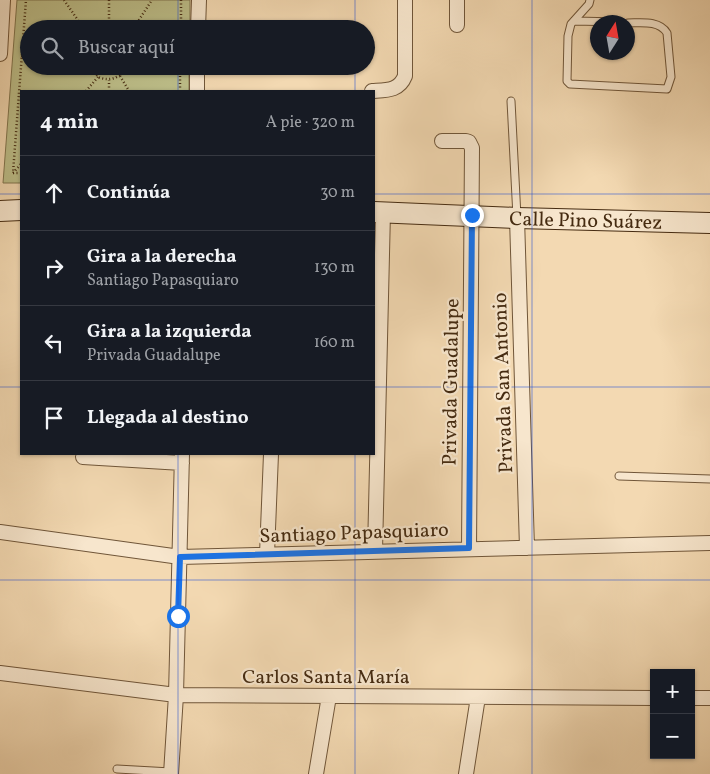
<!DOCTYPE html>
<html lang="es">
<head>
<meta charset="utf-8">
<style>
	body { margin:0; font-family:Vollkorn,serif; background:#20242c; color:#f1f3f6 }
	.controls { position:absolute; right:15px; bottom:15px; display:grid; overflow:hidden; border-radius:0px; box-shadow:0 1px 4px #0004 }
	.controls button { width:45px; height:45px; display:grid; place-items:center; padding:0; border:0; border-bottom:1px solid #363941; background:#171b24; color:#f1f3f6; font:25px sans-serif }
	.compass { position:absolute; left:590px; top:15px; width:45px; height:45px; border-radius:50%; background:#171b24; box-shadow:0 1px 4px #0004; rotate:11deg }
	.stop { position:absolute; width:15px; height:15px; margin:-11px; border:4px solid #1a73e8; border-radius:50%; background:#fff }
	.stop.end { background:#1a73e8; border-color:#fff; box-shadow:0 1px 5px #0008 }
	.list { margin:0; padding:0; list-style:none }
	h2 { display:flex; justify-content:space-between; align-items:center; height:65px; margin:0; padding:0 20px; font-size:21px }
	h2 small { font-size:16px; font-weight:400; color:#9ea1a6 }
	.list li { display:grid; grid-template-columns:32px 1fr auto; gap:15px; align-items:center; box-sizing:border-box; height:75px; padding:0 20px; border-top:1px solid #363941 }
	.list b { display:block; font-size:19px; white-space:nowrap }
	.list p { margin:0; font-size:16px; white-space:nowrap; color:#9ea1a6 }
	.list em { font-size:16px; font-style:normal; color:#9ea1a6 }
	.icon { flex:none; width:28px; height:28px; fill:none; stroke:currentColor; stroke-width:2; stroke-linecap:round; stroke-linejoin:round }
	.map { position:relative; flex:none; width:710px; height:774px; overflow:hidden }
	.search { position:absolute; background:#171b24; box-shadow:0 1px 4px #0004; left:20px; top:20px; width:355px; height:55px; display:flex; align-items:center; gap:12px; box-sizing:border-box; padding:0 18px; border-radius:28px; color:#9ea1a6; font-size:19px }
	.panel { position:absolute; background:#171b24; box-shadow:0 1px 4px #0004; left:20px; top:90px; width:355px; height:365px; border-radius:0px }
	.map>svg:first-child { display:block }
	.green { fill:#bdbf8a; stroke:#81754e }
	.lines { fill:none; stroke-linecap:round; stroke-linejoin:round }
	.lane-casing { stroke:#705639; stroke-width:9 }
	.street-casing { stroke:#705639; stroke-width:16 }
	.secondary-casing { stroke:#452b11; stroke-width:22 }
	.path { stroke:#452b11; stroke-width:2.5; stroke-dasharray:1 2.5; stroke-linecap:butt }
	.lane { stroke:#f7e6cd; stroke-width:7 }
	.street { stroke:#f7e6cd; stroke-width:14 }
	.secondary { stroke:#f7e6cd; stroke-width:20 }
	.route { stroke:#1a73e8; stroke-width:6 }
	.grid { fill:none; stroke:#1d4ed8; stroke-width:1; stroke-opacity:0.55 }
	.labels { text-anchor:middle; stroke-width:4.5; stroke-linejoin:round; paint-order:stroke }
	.street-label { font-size:20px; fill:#452b11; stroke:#f7e6cd }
</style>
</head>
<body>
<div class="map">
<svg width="710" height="774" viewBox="0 0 710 774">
	<rect width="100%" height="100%" fill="#f3d9b2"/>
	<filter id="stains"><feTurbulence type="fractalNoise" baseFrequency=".004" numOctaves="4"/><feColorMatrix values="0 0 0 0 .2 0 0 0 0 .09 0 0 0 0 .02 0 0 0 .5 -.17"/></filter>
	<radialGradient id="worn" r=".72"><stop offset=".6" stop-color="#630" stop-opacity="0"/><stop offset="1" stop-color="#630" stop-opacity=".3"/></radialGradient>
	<path class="green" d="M17 0H190V29H29V66H189V91H21V183H3Z"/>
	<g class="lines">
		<g class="lane-casing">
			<path id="lane" d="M590 0 589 4 571 24 568 36 567 81 570 84 667 89 671 77 667 33C659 20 641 23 628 23
				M574 21 621 22
				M511 101 517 217
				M619 476 710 479
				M117 769 171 772"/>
		</g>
		<g class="street-casing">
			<path id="street" d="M457 25V0
				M198 29 199 0
				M0 54 3 0
				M197 91V66
				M372 91C387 90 399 91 405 76V0
				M442 141H466L469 142 472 148 469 549
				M517 218 527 548
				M83 457 182 463
				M0 532 180 557 710 543
				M375 551 383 212
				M267 554 271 454
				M0 673 176 695 654 698
				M691 698H710
				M171 774 176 695 182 454
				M316 774 329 696
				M466 774 478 697"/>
		</g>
		<g class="secondary-casing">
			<g id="secondary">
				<path d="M0 211 21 210"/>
				<path id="s1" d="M374 212 517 218 710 223"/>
			</g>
		</g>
		<path class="path" d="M64 0 84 29
			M109 29V0
			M133 29 152 0
			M181 29V0
			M21 56 29 57
			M91 66 98 77C110 82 121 78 126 66
			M120 76 129 91
			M86 91 98 77
			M109 91V80
			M180 91V66
			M13 173 21 164
			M21 173H13L26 0"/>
		<use href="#lane" class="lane"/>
		<use href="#street" class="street"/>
		<use href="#secondary" class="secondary"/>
	</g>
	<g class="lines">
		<path class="route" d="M178 616 180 557 469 548 472 215"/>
	</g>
	<path class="grid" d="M178 0V29M355 0V29M532 0V774M178 66V91M355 66V91M0 194H21M374 194H710M0 387H21M374 387H710M178 454V774M355 454V774M0 580H710"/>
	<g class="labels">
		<g class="street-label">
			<text dy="7" stroke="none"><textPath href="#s1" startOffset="212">Calle Pino Suárez</textPath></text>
			<text transform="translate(450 382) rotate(-89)" y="7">Privada Guadalupe</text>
			<text transform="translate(502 383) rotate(-92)" y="7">Privada San Antonio</text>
			<text transform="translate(354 532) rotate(-2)" y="7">Santiago Papasquiaro</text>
			<text x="326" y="683">Carlos Santa María</text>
		</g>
	</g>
	<rect width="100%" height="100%" filter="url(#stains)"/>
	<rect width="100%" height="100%" fill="url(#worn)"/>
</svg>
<div class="controls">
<button>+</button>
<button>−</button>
</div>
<svg class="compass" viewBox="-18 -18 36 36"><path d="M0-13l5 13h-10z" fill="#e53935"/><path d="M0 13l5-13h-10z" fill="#9ea1a6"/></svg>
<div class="stop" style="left:178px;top:616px"></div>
<div class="stop end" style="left:472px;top:215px"></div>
<div class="search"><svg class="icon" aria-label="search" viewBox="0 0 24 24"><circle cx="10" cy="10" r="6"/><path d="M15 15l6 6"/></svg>Buscar aquí</div>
<section class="panel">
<h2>4 min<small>A pie · 320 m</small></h2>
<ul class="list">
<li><svg class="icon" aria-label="ahead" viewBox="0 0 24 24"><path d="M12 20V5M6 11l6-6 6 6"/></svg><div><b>Continúa</b></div><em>30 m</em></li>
<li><svg class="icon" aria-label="right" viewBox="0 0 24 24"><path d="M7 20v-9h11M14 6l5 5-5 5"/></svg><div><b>Gira a la derecha</b><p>Santiago Papasquiaro</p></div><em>130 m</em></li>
<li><svg class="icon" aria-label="left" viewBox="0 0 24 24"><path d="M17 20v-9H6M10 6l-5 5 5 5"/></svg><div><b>Gira a la izquierda</b><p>Privada Guadalupe</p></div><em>160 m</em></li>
<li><svg class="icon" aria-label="arrive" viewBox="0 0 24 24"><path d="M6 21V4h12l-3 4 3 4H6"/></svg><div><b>Llegada al destino</b></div></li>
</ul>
</section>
</div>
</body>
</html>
